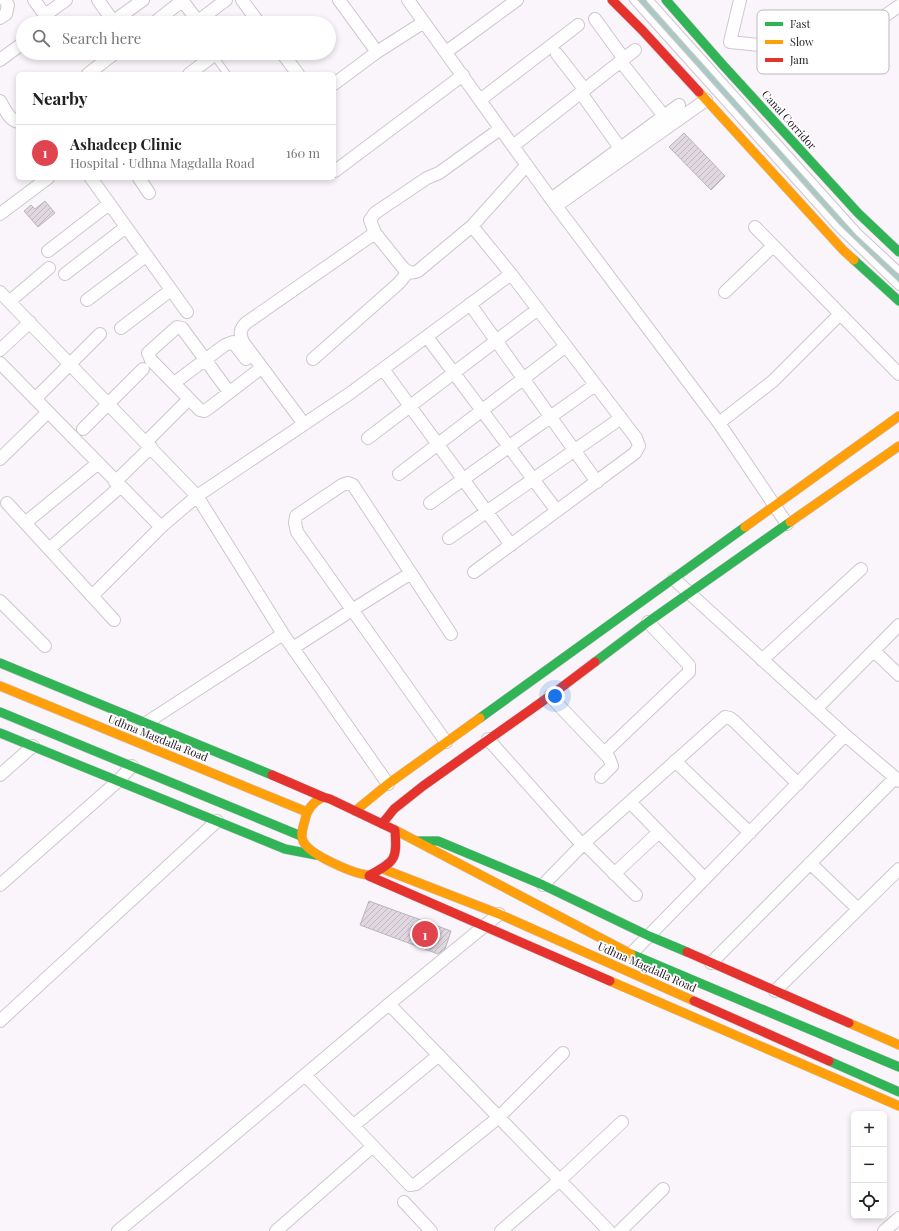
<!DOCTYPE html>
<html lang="en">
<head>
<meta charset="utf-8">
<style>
	body { margin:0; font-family:"Playfair Display",serif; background:#f2f2f2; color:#222 }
	.controls { position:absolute; right:12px; bottom:12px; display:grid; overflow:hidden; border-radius:6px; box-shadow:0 2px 6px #0003 }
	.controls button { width:36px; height:36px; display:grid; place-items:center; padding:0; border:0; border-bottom:1px solid #e0e0e0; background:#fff; color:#222; font:20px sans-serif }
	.you { position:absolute; left:555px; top:696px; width:14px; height:14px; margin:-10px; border:3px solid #fff; border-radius:50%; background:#1a73e8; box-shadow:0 0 0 6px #1a73e833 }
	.badge { display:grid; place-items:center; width:26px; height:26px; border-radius:50%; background:#6c656c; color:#fff; font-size:13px; font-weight:700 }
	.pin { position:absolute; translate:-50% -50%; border:2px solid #fff; box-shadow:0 1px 4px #0006 }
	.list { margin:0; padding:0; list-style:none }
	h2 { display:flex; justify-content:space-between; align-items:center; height:52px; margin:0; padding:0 16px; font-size:17px }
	h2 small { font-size:13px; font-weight:400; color:#767676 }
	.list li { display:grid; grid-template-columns:26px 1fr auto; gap:12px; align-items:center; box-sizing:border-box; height:56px; padding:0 16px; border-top:1px solid #e0e0e0 }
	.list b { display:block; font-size:15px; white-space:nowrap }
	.list p { margin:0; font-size:13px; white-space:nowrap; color:#767676 }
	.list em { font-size:13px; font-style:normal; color:#767676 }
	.icon { flex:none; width:22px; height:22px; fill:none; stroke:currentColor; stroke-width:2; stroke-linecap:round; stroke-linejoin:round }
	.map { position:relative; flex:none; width:899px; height:1231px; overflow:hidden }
	.search { position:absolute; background:#fff; box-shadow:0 2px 6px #0003; left:16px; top:16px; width:320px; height:44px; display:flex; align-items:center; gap:10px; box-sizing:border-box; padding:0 14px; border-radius:22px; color:#767676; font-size:15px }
	.panel { position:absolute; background:#fff; box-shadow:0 2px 6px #0003; left:16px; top:72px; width:320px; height:108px; border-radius:6px }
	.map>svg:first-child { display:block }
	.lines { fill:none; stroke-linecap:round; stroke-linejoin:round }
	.canal { stroke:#a9cac2; stroke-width:12 }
	.building { fill:url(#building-hatch); stroke:#bbb5bc }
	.lane-casing { stroke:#cec7ce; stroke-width:8 }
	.street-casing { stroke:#cec7ce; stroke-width:14 }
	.fast-casing { stroke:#cec7ce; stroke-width:10 }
	.slow-casing { stroke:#cec7ce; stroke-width:10 }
	.jam-casing { stroke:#cec7ce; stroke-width:10 }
	.lane { stroke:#fefefe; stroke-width:6 }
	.street { stroke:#fefefe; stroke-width:12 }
	.fast { stroke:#30b455; stroke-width:9 }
	.slow { stroke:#ff9f0a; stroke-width:9 }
	.jam { stroke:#e5322d; stroke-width:9 }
	.labels { text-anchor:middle; stroke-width:3.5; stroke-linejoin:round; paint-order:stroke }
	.street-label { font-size:11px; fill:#201720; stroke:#fff }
	.key { fill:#fff; stroke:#bcb9bc; stroke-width:1 }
	.key-label { font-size:11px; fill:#201720 }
</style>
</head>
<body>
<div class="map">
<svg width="899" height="1231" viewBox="0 0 899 1231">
	<defs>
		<pattern id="building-hatch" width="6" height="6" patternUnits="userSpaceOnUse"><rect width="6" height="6" fill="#e0d7e0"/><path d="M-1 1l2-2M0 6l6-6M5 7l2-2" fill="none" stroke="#c0b8c0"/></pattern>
	</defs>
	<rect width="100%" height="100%" fill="#faf5fa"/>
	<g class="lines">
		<path class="canal" d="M639 0 851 234 899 279"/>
	</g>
	<path class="building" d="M684 133 725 176 711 190 669 147Z
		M45 201 55 213 38 227 24 211 31 205 35 209Z
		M369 901 451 931 445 949 438 954 360 925Z"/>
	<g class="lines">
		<g class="lane-casing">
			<path id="lane" d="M633 0 838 228 899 287
				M650 0 858 232 899 270
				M214 56 227 74"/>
		</g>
		<g class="street-casing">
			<path id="street" d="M34 0 51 23
				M98 0 113 21
				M182 0 199 23
				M242 0 259 23
				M339 0 377 52
				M408 0 551 199 719 423 787 524
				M740 0 730 42 816 51 840 47 899 6
				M45 15 66 0
				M0 18 6 14 8 5 5 0
				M595 19 624 59
				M198 21 226 0
				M111 23 143 0
				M154 23 183 0
				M446 52 517 0
				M282 53 298 74
				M557 54 585 90
				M0 60 23 43
				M621 62 664 116
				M88 74 115 53
				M189 74 217 53
				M334 84 377 52 424 22
				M581 93 620 148
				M480 100 578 25
				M0 101C5 109 9 120 18 122
				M500 129 439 173 427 178 375 213 370 220 375 233 404 269C409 272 412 274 418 271L472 226 526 166
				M513 146 635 50
				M335 171 463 75
				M91 178 187 312
				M139 178 149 193
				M551 199 679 105
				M556 206 706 100
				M0 214 48 178
				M472 226 511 274 636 438 639 446 635 453 474 572
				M755 227 899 374
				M48 251 109 204
				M65 274 126 227
				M0 292 197 496 283 634 388 784
				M725 292 773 246
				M87 300 146 256
				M10 301 49 268
				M470 304 597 482
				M121 328 171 290
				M427 337 557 511
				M0 350 30 322
				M313 359 399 283 408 272
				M0 363 161 527
				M383 369 511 545
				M174 383 225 345 233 342 246 359
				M229 392 182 328 177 327 148 353 151 360 200 410 204 411 209 408 256 372
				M35 399 100 334
				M719 423 773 381 840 314
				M304 424 243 342C240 334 239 330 246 323L375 233
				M83 429 143 369
				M368 438 538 309
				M146 442 184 404
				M0 459 48 412
				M399 474 566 346
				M115 482 151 447
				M7 503 114 620
				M430 503 595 385
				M25 523 97 464
				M449 538 621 418
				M49 549 120 487
				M674 579 845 735 899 781
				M92 596 161 527 197 496 349 394 511 274
				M0 601 45 646
				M293 648 352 610 411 573
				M874 651 899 675
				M762 660 861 569
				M550 696 609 758 612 766 601 777
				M816 709 899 625
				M146 723 283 634
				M488 739 577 839
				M446 742 297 532 295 523 296 516 342 485 348 483 353 485 451 634
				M605 752 689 672V665L648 622
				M675 761 750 833
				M0 775 33 746
				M630 802 705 879
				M584 843 636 895
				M810 863 858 909
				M614 874 659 832
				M0 885 118 781 132 766
				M543 885 584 843 725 717 730 718 734 721 798 784
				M631 954 845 735
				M711 963 895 778
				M775 991 899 869
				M389 1004 609 1231
				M0 1021 217 821
				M305 1075 410 1185 416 1184 499 1117 563 1053
				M354 1125 439 1055
				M404 1202 431 1231
				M118 1231 204 1160 389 1004 499 914
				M276 1231 373 1146
				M501 1231 560 1180 622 1122
				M620 1231 663 1189
				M884 1231 899 1218"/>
		</g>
		<g class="fast-casing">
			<path id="fast" d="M666 0 722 64 858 213 899 252
				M854 260 899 301
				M595 662 648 622 790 522
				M0 663 272 775
				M0 712 301 836
				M480 718 745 527
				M0 733 285 849 316 855
				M418 841H438L543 885 649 936 687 952
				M631 954 899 1067
				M829 1061 899 1092"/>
		</g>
		<g class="slow-casing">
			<path id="slow" d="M699 92 843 250 854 260
				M790 522 899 446
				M745 527 899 416
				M0 686 307 812
				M323 797C313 802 307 809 305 820 303 828 300 834 303 841 309 855 356 875 370 875
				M355 811 388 784 480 718
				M395 830 631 954
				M383 869 499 914 694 1001
				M610 981 899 1106
				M849 1023 899 1045"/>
		</g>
		<g class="jam-casing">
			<path id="jam" d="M612 0 642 30 699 92
				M272 775 323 797
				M323 797 330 799 395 830C397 859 396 861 370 875
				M382 824 394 809 423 786 550 696 595 662
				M369 876 610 981
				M687 952 849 1023
				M694 1001 829 1061"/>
		</g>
		<use href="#lane" class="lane"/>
		<use href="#street" class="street"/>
		<use href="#fast" class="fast"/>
		<use href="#slow" class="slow"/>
		<use href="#jam" class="jam"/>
	</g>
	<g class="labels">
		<g class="street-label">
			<text transform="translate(789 120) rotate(48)" y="4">Canal Corridor</text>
			<text transform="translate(158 738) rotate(22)" y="4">Udhna Magdalla Road</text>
			<text transform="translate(647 967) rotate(24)" y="4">Udhna Magdalla Road</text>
		</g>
	</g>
	<rect x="757" y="10" width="132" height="64" rx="6" class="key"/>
	<rect x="765" y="22" width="18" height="4" fill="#30b455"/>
	<rect x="765" y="40" width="18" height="4" fill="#ff9f0a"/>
	<rect x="765" y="58" width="18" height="4" fill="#e5322d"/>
	<g class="key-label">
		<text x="790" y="28">Fast</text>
		<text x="790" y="46">Slow</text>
		<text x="790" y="64">Jam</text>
	</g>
</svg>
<div class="controls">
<button>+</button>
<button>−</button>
<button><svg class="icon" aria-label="locate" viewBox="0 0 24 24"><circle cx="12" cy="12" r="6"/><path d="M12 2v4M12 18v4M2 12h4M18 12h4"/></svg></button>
</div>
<div class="you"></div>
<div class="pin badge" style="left:425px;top:934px;background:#e0444e">1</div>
<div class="search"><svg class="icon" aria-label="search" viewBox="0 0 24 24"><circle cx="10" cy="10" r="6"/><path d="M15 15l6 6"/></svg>Search here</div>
<section class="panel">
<h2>Nearby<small></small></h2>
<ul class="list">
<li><span class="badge" style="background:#e0444e">1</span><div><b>Ashadeep Clinic</b><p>Hospital · Udhna Magdalla Road</p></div><em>160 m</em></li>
</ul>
</section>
</div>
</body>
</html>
